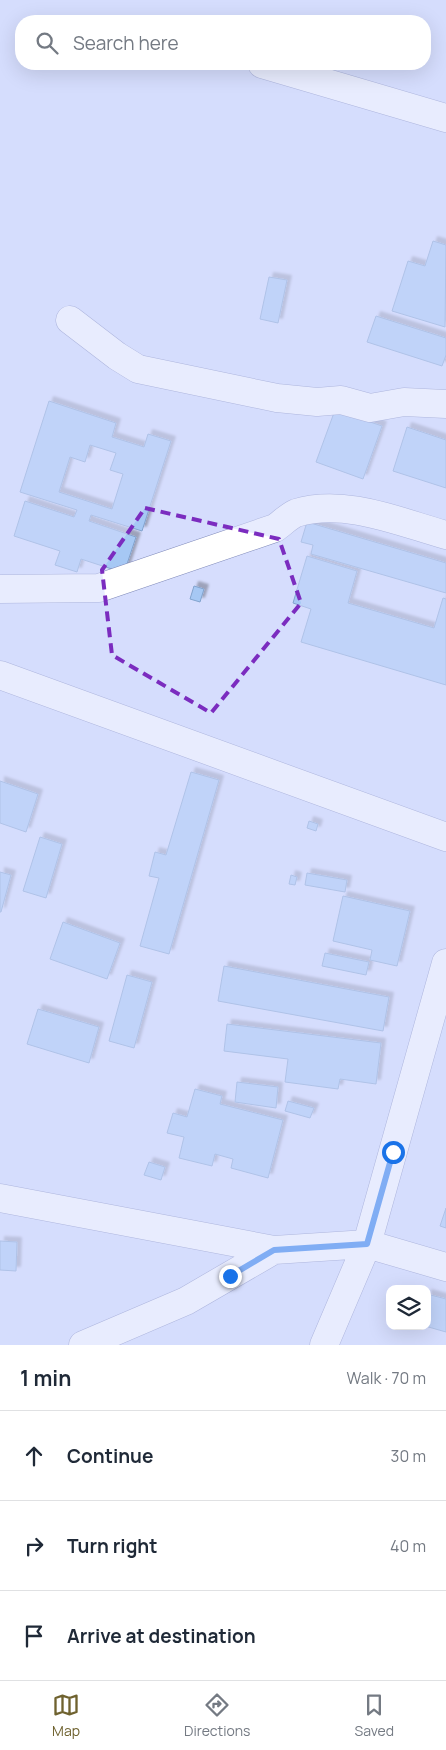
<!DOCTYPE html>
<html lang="en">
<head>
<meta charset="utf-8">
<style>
	body { margin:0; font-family:Manrope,sans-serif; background:#f2f2f3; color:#1f2937 }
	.controls { position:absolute; right:15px; bottom:15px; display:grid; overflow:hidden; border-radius:10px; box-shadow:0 5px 20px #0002 }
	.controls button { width:45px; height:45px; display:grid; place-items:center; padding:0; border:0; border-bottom:1px solid #e0e1e3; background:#fff; color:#1f2937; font:25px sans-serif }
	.stop { position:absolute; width:15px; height:15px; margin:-11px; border:4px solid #1a73e8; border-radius:50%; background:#fff }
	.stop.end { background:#1a73e8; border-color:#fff; box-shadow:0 1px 5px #0008 }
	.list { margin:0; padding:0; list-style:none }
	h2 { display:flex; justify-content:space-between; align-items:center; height:65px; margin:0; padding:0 20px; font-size:21px }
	h2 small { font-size:16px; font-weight:400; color:#747a83 }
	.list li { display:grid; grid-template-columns:32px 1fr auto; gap:15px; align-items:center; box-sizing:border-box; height:90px; padding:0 20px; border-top:1px solid #e0e1e3 }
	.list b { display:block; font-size:19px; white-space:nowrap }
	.list em { font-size:16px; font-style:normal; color:#747a83 }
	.icon { flex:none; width:28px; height:28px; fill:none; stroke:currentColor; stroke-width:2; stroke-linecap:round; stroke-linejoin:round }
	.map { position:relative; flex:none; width:446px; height:1345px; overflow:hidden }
	.search { position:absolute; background:#fff; box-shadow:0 5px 20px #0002; left:15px; right:15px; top:15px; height:55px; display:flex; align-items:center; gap:12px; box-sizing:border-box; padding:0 18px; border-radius:20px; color:#747a83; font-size:19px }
	.sheet { height:335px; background:#fff }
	nav { display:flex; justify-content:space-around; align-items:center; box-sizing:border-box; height:70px; border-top:1px solid #e0e1e3; background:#fff; font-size:14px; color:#747a83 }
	nav a { display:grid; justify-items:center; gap:2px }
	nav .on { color:#6f622f }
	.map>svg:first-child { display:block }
	.building { fill:#a6c8f4; stroke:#82a3cd; fill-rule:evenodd; filter:url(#shadow) }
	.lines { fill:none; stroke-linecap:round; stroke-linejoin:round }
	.minor-casing { stroke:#7e88b8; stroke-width:29 }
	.minor { stroke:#fff; stroke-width:28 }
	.route { stroke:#1a73e8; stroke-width:6 }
	.marked { fill:none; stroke:#7b2cbf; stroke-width:4; stroke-dasharray:10 6; stroke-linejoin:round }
</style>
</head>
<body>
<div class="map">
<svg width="446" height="1345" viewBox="0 0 446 1345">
	<defs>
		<filter id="shadow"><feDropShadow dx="4.5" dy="-4.5" stdDeviation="1" flood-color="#0004"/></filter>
	</defs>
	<rect width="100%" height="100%" fill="#d6ddfd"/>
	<path class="building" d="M433 241 446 245 445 327 392 311 408 261 425 266Z
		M269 277 287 280 278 323 260 319Z
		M376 316 446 338V355L442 366 367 342Z
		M49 401 116 423 112 437 144 447 148 434 171 441 142 531 91 515 89 521 136 537 124 573 81 559 77 572 55 565 60 551 14 536 25 501 74 517 77 510 20 492ZM90 445 116 453 110 470 123 474 112 509 59 492 70 457 85 462Z
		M335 410 382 426 363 479 316 462Z
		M407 427 446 440V488L393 471Z
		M307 522 446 563V593L311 554 313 545 301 542Z
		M307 556 357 571 348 603 434 628 443 598 446 599V685L301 642 311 609 293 603Z
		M194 586 204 589 200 602 190 599Z
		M191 772 219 780 169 954 140 946 159 878 149 876 155 852 166 855Z
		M0 781 38 794 26 832 0 823Z
		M309 821 318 824 316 831 307 828Z
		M40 837 62 844 46 898 23 891Z
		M0 872 11 875 1 912H0Z
		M307 873 347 880 345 892 305 885Z
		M291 875 297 877 295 885 289 884Z
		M343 896 410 911 397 966 370 960 372 950 333 941Z
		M63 922 120 943 107 979 50 959Z
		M325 953 369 962 366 975 322 966Z
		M224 966 389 997 383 1031 218 1001Z
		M127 975 152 982 134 1048 109 1041Z
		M38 1009 99 1027 89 1063 27 1044Z
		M227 1024 381 1043 376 1084 340 1079 338 1089 285 1082 288 1059 224 1051Z
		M237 1082 278 1087 276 1108 235 1102Z
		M195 1089 222 1096 220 1104 283 1120 268 1178 231 1168 233 1159 215 1154 212 1166 179 1158 184 1137 167 1133 173 1113 187 1117Z
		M288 1101 314 1108 310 1118 285 1111Z
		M149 1162 165 1167 161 1180 144 1175Z
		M446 1208V1228L440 1226Z
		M0 1241 17 1242 16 1271 0 1270Z
		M427 1294 446 1299V1332L425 1326H427Z"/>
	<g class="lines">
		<g class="minor-casing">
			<path id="minor" d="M262 64 446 118
				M70 320 117 356 138 369 277 398 317 402 341 400 370 408 404 402 446 404
				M0 589 99 588 275 528C281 524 289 516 296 513 345 498 399 522 446 535
				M0 675 446 837
				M0 1198 274 1250
				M83 1345 186 1301 274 1250 367 1244 446 1267
				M324 1345 367 1244 446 963"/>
		</g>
		<use href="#minor" class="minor"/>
	</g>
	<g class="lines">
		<path class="route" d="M230 1276 274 1250 367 1244 393 1152"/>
	</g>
	<path d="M0 0H446V1345H0ZM145 508 279 539 301 603 211 713 112 655 102 570Z" fill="#d6ddfd" fill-opacity=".55" fill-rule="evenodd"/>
	<path class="marked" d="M145 508 279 539 301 603 211 713 112 655 102 570Z"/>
</svg>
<div class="controls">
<button><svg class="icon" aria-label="layers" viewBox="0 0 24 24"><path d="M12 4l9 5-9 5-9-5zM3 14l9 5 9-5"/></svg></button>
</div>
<div class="stop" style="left:393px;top:1152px"></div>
<div class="stop end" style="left:230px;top:1276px"></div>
<div class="search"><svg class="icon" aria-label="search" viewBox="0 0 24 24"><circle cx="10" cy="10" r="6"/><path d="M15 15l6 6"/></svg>Search here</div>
</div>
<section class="sheet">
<h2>1 min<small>Walk · 70 m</small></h2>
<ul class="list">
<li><svg class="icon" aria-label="ahead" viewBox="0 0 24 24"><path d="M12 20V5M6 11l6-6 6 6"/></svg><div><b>Continue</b></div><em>30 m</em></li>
<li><svg class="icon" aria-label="right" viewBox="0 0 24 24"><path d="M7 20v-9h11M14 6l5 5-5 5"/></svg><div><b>Turn right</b></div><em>40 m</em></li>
<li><svg class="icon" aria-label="arrive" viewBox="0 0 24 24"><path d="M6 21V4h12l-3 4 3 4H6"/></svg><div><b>Arrive at destination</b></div></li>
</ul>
</section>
<nav>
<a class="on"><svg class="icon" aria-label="map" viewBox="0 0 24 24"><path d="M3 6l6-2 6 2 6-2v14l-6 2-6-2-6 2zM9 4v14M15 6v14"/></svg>Map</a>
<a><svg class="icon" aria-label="directions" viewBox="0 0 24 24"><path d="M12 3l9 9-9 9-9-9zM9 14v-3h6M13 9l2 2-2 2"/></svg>Directions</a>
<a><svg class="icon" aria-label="saved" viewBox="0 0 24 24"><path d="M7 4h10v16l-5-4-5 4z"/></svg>Saved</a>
</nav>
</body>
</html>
